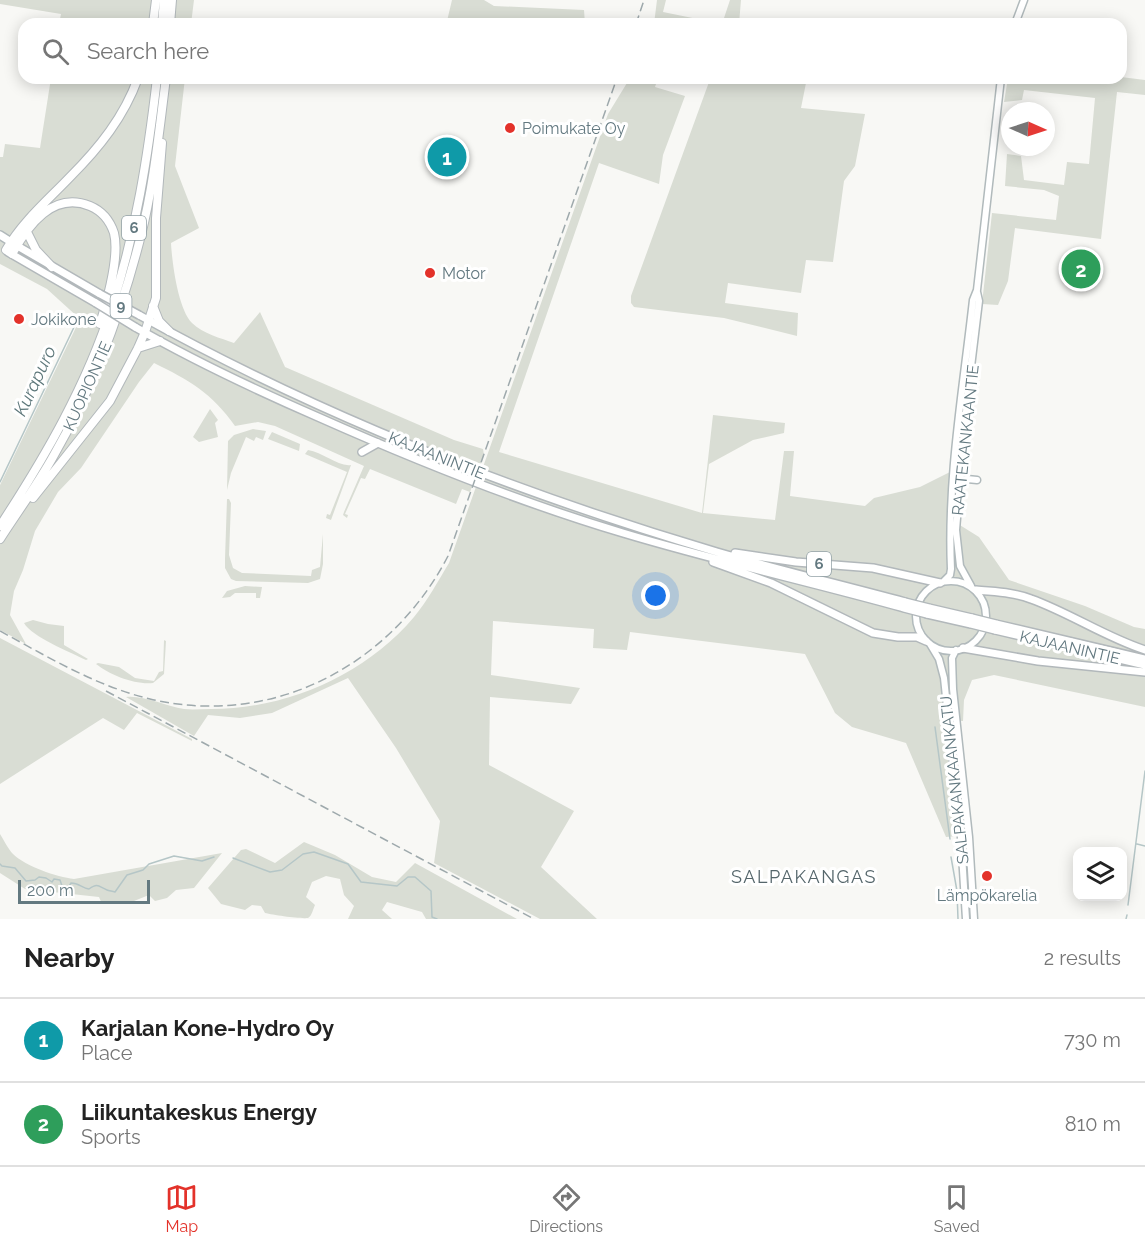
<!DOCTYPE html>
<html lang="en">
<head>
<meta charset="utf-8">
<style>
	body { margin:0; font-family:Raleway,sans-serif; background:#f2f2f2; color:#222 }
	.controls { position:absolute; right:18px; bottom:18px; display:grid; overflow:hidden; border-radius:12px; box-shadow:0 3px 15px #0003 }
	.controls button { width:54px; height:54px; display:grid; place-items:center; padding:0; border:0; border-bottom:2px solid #e0e0e0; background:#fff; color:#222; font:30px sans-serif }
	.compass { position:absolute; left:1001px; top:102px; width:54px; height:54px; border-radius:50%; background:#fff; box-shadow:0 3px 15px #0003; rotate:93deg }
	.scale { position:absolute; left:18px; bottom:15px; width:132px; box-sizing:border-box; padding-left:6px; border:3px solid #637980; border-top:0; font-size:16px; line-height:21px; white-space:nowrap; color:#637980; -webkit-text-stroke:4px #fff; paint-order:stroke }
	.you { position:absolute; left:656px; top:596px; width:21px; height:21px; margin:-15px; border:4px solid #fff; border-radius:50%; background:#1a73e8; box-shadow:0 0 0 9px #1a73e833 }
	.badge { display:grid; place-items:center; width:39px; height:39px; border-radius:50%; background:#e3322a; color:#fff; font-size:20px; font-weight:700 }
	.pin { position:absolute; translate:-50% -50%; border:3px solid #fff; box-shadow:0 2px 6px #0006 }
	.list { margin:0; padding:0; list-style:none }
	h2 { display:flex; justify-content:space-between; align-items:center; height:78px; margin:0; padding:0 24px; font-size:26px }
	h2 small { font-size:20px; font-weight:400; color:#767676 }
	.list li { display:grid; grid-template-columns:39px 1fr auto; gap:18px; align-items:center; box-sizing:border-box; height:84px; padding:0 24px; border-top:2px solid #e0e0e0 }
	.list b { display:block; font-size:22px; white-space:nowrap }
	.list p { margin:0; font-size:20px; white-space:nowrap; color:#767676 }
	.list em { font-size:20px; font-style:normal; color:#767676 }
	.icon { flex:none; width:33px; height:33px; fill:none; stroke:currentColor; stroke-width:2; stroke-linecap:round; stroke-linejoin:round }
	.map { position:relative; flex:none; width:1145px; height:919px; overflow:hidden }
	.search { position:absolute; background:#fff; box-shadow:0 3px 15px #0003; left:18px; right:18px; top:18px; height:66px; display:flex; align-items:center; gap:15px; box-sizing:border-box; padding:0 21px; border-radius:18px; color:#767676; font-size:22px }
	.sheet { height:246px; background:#fff }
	nav { display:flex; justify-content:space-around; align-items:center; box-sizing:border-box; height:84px; border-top:2px solid #e0e0e0; background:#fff; font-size:16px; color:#767676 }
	nav a { display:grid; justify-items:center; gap:3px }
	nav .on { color:#e3322a }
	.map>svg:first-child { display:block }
	.green { fill:#d9ddd4 }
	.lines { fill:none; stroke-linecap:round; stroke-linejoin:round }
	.stream { stroke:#b5c6c7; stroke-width:1.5 }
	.secondary-casing { stroke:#b1babc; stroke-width:9 }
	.primary-casing { stroke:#b0b8ba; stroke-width:10 }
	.trunk-casing { stroke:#b2b8bb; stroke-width:10 }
	.motorway-casing { stroke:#b2b8bb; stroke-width:10 }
	.secondary { stroke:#fff; stroke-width:6 }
	.primary { stroke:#fff; stroke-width:7 }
	.trunk { stroke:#fff; stroke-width:7 }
	.motorway { stroke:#fff; stroke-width:8 }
	.rail { stroke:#9ea9ac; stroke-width:1.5; stroke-dasharray:9 4.5; stroke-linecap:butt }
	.trunk-bridge-casing { stroke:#b2b8bb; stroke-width:10; stroke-linecap:butt }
	.trunk-bridge { stroke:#fff; stroke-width:7 }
	.poi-dot { fill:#e3322a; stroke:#fff; stroke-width:2 }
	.labels { text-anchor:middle; stroke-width:6; stroke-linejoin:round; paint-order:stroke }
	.shield { fill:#fff; stroke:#92a1a6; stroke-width:1.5 }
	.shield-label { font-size:15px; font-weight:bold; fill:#637980 }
	.poi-label { font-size:16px; fill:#637980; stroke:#fff; text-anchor:start }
	.street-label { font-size:16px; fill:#637980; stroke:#fff }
	.water-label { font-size:18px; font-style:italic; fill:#5e787b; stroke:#fff }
	.neighbourhood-label { font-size:18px; letter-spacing:1.5px; fill:#55666b; stroke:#fff }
</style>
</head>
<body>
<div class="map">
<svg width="1145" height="919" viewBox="0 0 1145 919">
	<rect width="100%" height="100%" fill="#f8f8f5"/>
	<path class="green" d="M0 0H194L191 24H59L61 14 0 4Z
		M452 0H484L494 6 584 10 585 24H459L447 21Z
		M657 0H666L663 12 722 24 730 0H741L739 24H654Z
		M1121 77 1145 80V95L1117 92 1101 239 1015 228 1008 281 998 305 982 304 992 213 1056 220 1059 196 1044 190 1005 186 1007 154 1021 156 1024 180 1064 185 1067 162 1089 164 1095 98 1024 90 1022 100 1004 102 1008 78Z
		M51 78H185L175 166 199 228 171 243C172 262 178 309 192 323 203 334 221 338 234 343L260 312 285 367 454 440 483 449 484 455 470 492 462 489 456 504 370 469 365 479 361 478 345 514 348 515 347 518 343 515 344 512 364 466 275 426 258 422 235 426C212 393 189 380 154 363L139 382 81 468 58 492 35 531 23 570 14 591 10 615 26 644 0 630V485L80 319 47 289 0 264V157H3L5 144 40 148Z
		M630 78H658L655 87 685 96 663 155 659 184 599 163 499 452 702 513 713 415 785 423 784 433 753 440 709 464 703 513 775 520 784 451H794L790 496 865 506 874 498 920 487 950 472 947 517 979 537 1009 580 1085 606 1134 627 1145 629V707L994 675 972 680 964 700 963 721 943 722 958 836 946 837 906 743 852 727 835 713 805 654 630 632 627 650 593 648 594 629 493 621 491 675 580 688 571 704 490 697 489 765 574 811 541 867 597 919H540L434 863 440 821 396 748 348 678 272 713 240 718 208 715 194 736 126 697C143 695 166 706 184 709 192 710 202 709 211 709 287 709 365 675 414 617 428 600 438 581 449 563L608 114Z
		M717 78H807L801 108 865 114 855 166 844 181 833 262 806 260 801 293 728 283 725 303 798 313 797 336 724 318 634 307 631 303V296L709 82Z
		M210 409 218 420 215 423 218 437 199 442 193 437Z
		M253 429 266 431 263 440 256 437 254 441 246 437 231 473 227 490 228 441 234 435Z
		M272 432 300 444 299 451 268 439Z
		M308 450C323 452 338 467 351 465L331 520 326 518 327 514 330 515 347 472 305 454Z
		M227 499H229L231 503 229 555 233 568 242 573 311 576 312 570 320 567 323 534V564L320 579 308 583 236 581 231 579 225 568V559Z
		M245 586 262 587 260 598H256V593H235L230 597 222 598 227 591Z
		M33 620 48 624 64 626V645L88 659 86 660C70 652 32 637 24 623Z
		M0 638 192 739V741L137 713 124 730 103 718 0 784Z
		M160 638 166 641 164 674 153 683C135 685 110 675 96 664L98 663 119 667 135 678 154 681 159 672 163 671 164 640Z
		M0 834C4 840 8 849 13 854 25 866 57 877 74 879L222 853 194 888 176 890 167 898 155 901 149 895 134 901 102 904 99 897 25 889 0 873Z
		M304 842 335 855 372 877 396 882 415 863 517 919H426L422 912 387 902 382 910 392 919H348L354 906 344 895 340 879 326 876 312 882 306 897 315 905C313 909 312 916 308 918 300 919 274 915 265 913L261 906 252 905 245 910 221 904 208 888 241 850 246 849 275 863Z"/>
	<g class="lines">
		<path class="stream" d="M0 482 76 323
			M935 727 950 839
			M1137 844 1145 846
			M951 857 957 891 958 919
			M233 858 270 872 282 870 303 854 314 852 348 864 361 882 397 886 408 877H415L431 891 432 917 437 919
			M0 864 2 866 15 868 26 881 35 880 39 877 46 878 52 882 54 879 60 880 62 886 68 888 71 883C79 883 82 888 89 889 98 883 98 886 107 890 109 891 112 891 115 892L127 875 143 870 149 864 174 856 202 861 214 857
			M1128 905 1145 771
			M1126 919 1127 915"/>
		<g class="secondary-casing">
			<path id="secondary" d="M1015 24 1024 0
				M960 484 967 479 977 480
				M916 616a35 35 0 1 1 70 0a35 35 0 1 1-70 0Z
				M943 582 950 575 951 569C947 479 963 390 973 300L977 290 1001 78
				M971 586 960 566 956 530 967 400 979 301 977 292
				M930 644 939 659 944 678 961 838 966 919
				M956 650 952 658 953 689 969 837 974 919"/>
		</g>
		<g class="primary-casing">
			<path id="primary" d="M0 235 11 242"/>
		</g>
		<g class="trunk-casing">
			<path id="trunk" d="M14 244 100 294
				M8 252 96 303
				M139 315C321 416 517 493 717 552 779 570 842 585 905 602
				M135 327C194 361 256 390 318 417 417 461 519 502 623 533 716 561 811 582 904 608
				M362 452 378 443
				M735 553 796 562 873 568 940 583
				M713 562 771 583 873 633 898 637H917L926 641
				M976 590C995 592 1013 592 1031 599 1070 613 1105 637 1145 650
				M929 608 972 618
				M927 614 971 624
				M996 624 1145 659
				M995 630 1145 665
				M963 648 1038 661 1145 672"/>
		</g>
		<g class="motorway-casing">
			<path id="motorway" d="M153 24 156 0
				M162 24 164 0
				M170 24 172 0
				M27 232 36 250 52 267
				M6 250C23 221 47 201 70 177 99 148 124 117 138 78
				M12 254C28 225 53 191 90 206 102 211 110 221 114 233 120 257 107 301 100 324
				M153 306 159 321 169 331
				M138 348 160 341
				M33 498 110 401 138 348 145 332 156 298V218L162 143
				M0 526C45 457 87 385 112 306 136 232 148 156 157 78
				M0 539C18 511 38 484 54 455 93 387 122 311 141 235 154 184 159 131 166 78"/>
		</g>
		<use href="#secondary" class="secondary"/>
		<use href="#primary" class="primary"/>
		<use href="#trunk" class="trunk"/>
		<use href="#motorway" class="motorway"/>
		<path class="rail" d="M636 24 644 0
			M0 631C48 657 96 686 150 699 272 728 391 666 448 556L617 78
			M106 691 534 919"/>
		<g class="trunk-bridge-casing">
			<path id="trunk-bridge" d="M100 294 139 315
				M96 303 135 327
				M905 602 929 608
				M904 608 927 614
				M972 618 996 624
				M971 624 995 630"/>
		</g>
		<use href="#trunk-bridge" class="trunk-bridge"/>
	</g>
	<g class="poi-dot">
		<circle cx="510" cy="128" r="6"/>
		<circle cx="430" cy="273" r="6"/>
		<circle cx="19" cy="319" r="6"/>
		<circle cx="987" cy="876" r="6"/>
	</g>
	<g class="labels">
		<g class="shield">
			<rect x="122" y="216" width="24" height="24" rx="4.5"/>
			<rect x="110.5" y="294" width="21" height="24" rx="4.5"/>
			<rect x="807" y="552" width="24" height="24" rx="4.5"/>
		</g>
		<g class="shield-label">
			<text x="134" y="233">6</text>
			<text x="121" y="311">9</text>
			<text x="819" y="569">6</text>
		</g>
		<g class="poi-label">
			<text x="522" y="134">Poimukate Oy</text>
			<text x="442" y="279">Motor</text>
			<text x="31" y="325">Jokikone</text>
			<text x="987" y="901" text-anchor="middle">Lämpökarelia</text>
		</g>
		<g class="street-label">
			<text transform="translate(87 386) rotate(-66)" y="6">KUOPIONTIE</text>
			<text transform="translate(965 440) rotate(-84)" y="6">RAATEKANKAANTIE</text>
			<text transform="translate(437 455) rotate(22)" y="6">KAJAANINTIE</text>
			<text transform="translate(1070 647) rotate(13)" y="6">KAJAANINTIE</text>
			<text transform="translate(954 780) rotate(-96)" y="6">SALPAKANKAANKATU</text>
		</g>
		<g class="water-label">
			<text transform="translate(35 381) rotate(-65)" y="6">Kurapuro</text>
		</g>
		<g class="neighbourhood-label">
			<text x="804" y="883">SALPAKANGAS</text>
		</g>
	</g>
</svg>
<div class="controls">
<button><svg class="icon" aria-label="layers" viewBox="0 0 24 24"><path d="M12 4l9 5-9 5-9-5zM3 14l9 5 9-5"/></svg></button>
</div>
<svg class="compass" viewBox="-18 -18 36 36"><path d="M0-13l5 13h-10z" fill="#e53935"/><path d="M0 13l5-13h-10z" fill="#767676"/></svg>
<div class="scale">200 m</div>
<div class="you"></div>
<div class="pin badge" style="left:447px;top:157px;background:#0f9aa8">1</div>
<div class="pin badge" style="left:1081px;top:269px;background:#2e9e5b">2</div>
<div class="search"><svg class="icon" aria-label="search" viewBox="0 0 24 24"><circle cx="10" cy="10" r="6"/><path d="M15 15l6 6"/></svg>Search here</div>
</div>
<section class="sheet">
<h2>Nearby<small>2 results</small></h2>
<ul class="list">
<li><span class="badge" style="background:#0f9aa8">1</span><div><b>Karjalan Kone-Hydro Oy</b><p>Place</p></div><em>730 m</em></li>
<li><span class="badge" style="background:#2e9e5b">2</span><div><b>Liikuntakeskus Energy</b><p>Sports</p></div><em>810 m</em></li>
</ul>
</section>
<nav>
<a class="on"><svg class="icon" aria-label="map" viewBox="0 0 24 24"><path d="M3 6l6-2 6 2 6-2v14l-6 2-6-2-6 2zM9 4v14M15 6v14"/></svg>Map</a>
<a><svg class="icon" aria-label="directions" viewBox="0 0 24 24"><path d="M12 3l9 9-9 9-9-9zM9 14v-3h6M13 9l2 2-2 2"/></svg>Directions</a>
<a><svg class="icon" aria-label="saved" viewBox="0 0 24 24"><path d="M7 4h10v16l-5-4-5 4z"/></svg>Saved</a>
</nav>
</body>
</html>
